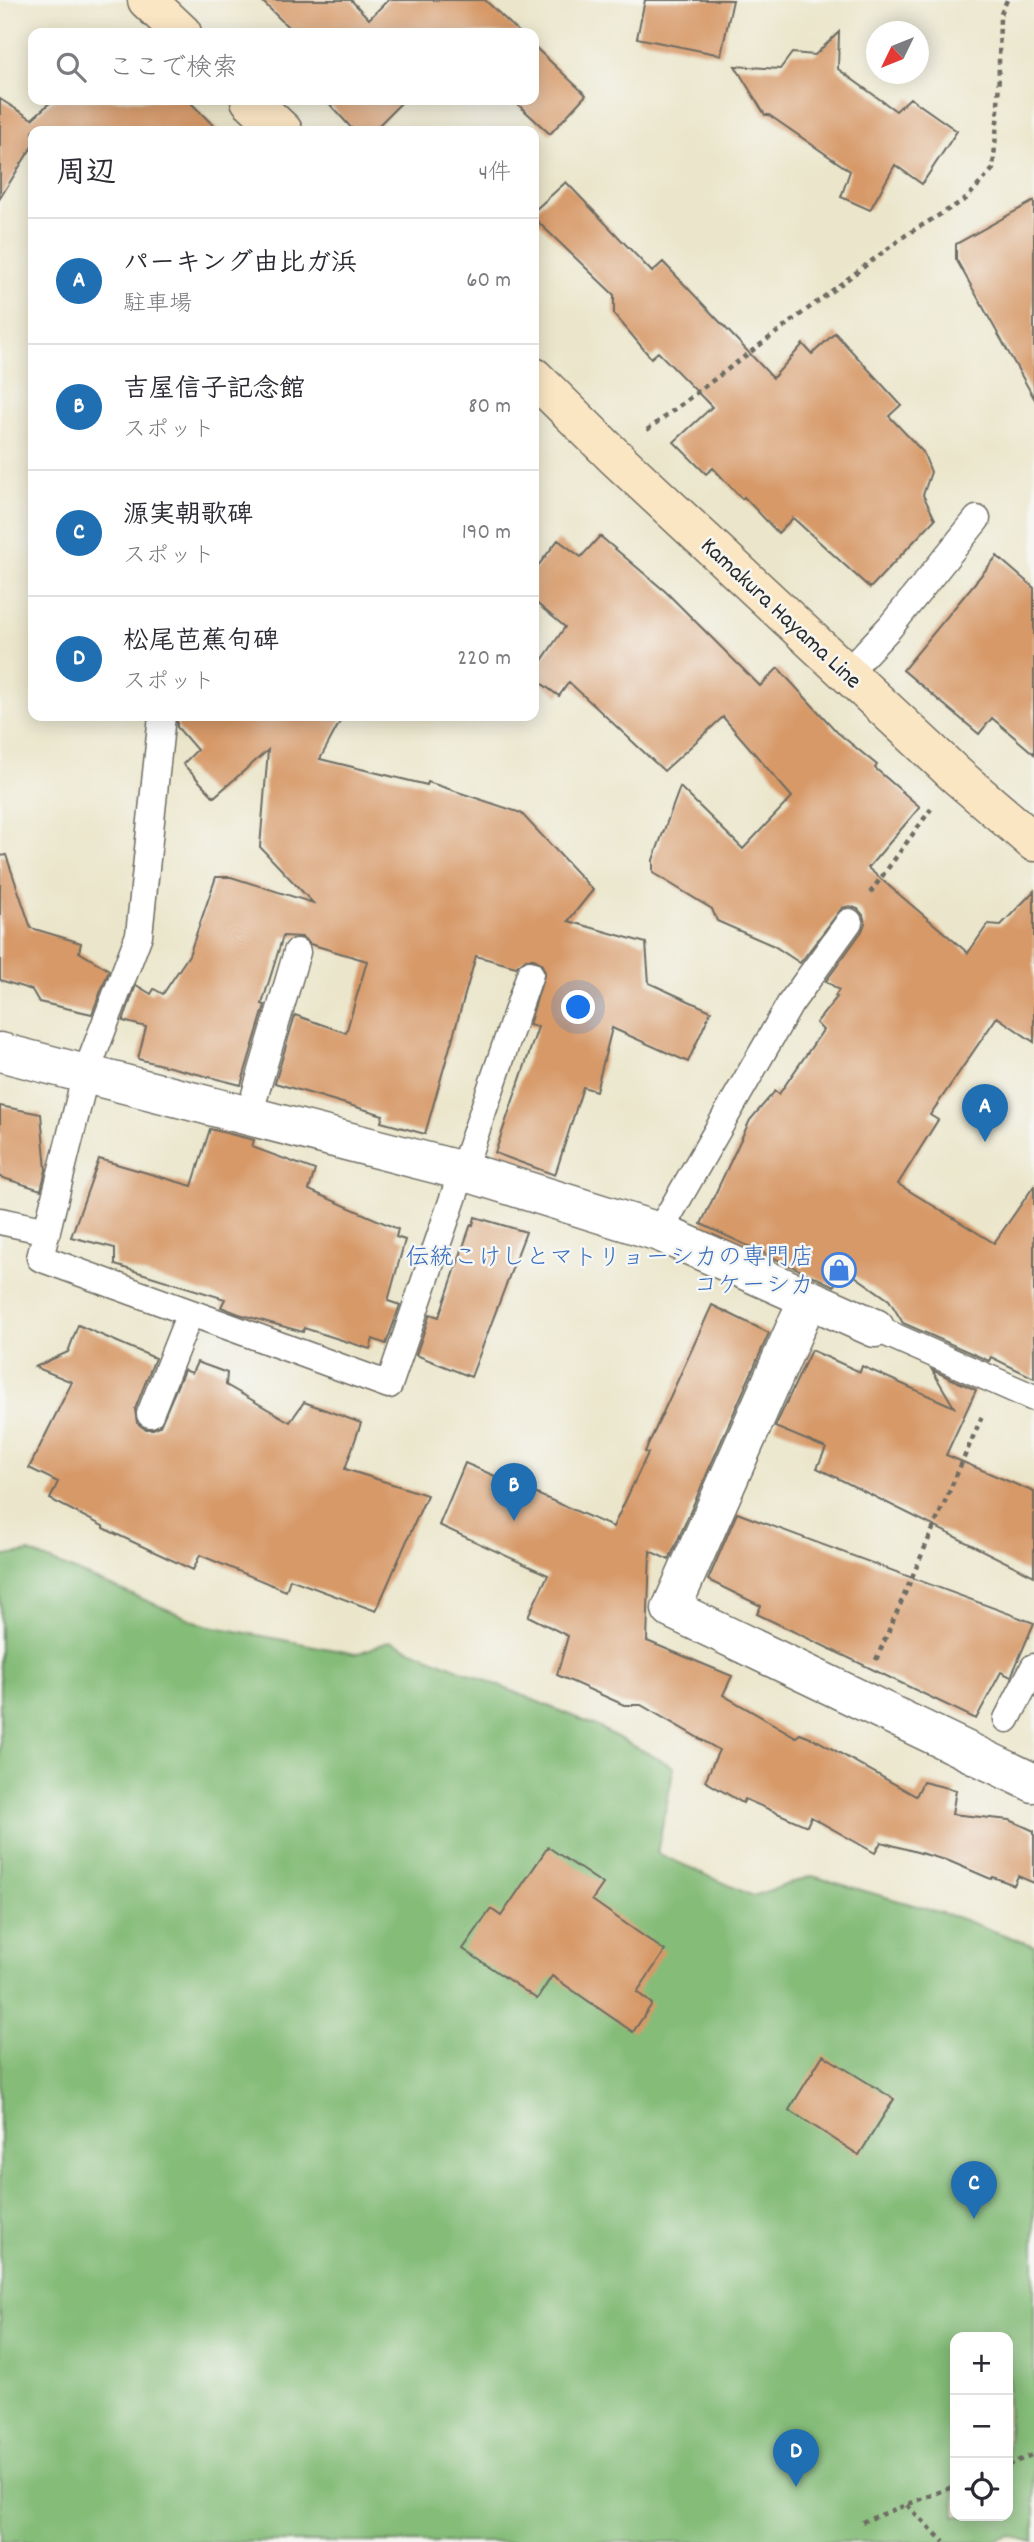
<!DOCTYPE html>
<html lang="ja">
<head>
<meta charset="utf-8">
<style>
	body { margin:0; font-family:Dekko,"Klee One",sans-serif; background:#f7f7f7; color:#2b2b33 }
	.controls { position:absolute; right:21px; bottom:21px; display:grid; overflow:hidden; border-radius:14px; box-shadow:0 4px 18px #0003 }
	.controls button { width:63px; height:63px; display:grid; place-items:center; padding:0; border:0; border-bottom:2px solid #e1e1e2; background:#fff; color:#2b2b33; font:35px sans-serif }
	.compass { position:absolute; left:866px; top:21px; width:63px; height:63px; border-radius:50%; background:#fff; box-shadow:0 4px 18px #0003; rotate:227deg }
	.you { position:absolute; left:579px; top:1008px; width:24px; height:24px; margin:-18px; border:5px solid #fff; border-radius:50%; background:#1a73e8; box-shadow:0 0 0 10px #1a73e833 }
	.badge { display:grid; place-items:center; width:46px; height:46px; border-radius:50%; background:#1f6fb2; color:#fff; font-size:23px; font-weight:700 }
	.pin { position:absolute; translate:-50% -58px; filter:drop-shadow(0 2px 4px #0008) }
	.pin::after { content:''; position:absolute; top:37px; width:24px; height:21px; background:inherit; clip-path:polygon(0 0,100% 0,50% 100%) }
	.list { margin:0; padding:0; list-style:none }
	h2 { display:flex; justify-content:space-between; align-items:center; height:91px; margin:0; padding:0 28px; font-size:30px }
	h2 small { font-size:23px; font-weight:400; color:#7c7c81 }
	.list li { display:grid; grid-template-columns:46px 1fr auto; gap:21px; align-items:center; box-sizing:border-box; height:126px; padding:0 28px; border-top:2px solid #e1e1e2 }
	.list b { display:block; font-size:26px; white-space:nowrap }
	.list p { margin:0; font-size:23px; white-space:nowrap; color:#7c7c81 }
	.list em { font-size:23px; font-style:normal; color:#7c7c81 }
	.icon { flex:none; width:38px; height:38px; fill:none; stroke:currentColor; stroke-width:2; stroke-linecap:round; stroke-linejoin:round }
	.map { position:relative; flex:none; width:1034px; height:2542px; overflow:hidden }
	.search { position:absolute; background:#fff; box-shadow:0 4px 18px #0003; left:28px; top:28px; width:511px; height:77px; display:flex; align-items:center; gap:18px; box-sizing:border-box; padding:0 24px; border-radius:14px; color:#7c7c81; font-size:26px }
	.panel { position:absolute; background:#fff; box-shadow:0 4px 18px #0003; left:28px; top:126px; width:511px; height:595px; border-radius:14px }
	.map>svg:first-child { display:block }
	.forest { fill:#84bc78; stroke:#587452; stroke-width:2; fill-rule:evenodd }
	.building { fill:#d79968 }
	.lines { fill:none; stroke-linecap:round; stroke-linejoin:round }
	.service-casing { stroke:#6e6c63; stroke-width:29 }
	.minor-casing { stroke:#6e6c63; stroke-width:41 }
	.secondary-casing { stroke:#6e6c63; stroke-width:41 }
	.path { stroke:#6e6c63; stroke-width:4.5; stroke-dasharray:5 5; stroke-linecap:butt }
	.service { stroke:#fff; stroke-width:26 }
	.minor { stroke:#fff; stroke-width:38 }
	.secondary { stroke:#fbe6c4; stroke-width:38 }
	.labels { text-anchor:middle; stroke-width:5; stroke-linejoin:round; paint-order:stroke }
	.street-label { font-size:24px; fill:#2b2b2b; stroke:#f6f6f2 }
	.shop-label { font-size:24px; fill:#366cbe; stroke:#f6f6f2; text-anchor:end }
</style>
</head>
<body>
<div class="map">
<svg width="1034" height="2542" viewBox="0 0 1034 2542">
	<rect width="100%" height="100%" fill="#f6f6f2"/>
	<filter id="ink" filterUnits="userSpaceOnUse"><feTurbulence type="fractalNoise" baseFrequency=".0143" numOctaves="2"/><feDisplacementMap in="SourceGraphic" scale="14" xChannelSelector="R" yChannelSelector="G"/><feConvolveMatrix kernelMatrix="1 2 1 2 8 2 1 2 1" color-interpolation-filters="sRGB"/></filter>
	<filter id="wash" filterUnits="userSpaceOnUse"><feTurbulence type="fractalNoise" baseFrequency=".00686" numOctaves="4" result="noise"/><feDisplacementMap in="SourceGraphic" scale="28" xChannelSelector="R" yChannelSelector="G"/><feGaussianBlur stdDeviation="1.57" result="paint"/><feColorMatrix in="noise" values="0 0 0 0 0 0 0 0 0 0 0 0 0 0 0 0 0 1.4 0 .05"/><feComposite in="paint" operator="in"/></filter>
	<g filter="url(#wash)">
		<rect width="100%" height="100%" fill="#ebe6cb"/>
		<path class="forest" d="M29 1552 205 1625 356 1654 391 1641 594 1725 674 1767 657 1853 753 1896 812 1876 956 1917 1034 1946V2542L1009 2536 990 2542H0V1557ZM955 2337H1008V2516H955Z"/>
		<g id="blocks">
			<path class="building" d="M261 0H351L369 19 388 0H485L520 33H294Z
				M645 0H733L721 55 637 38Z
				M839 32 838 69 896 111 910 98 957 131 922 184 895 165 870 210 841 197 850 171 769 115H765L735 66 780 69 792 53 815 55Z
				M534 46 586 95 550 134 513 100H534Z
				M0 99 32 119 53 100H188L219 131H33V145L0 198Z
				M326 100H404L373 131H354Z
				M566 182 652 272 663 262 773 378 803 344 812 354 835 333 901 405 889 416 923 452 931 472 923 495 935 519 870 588 793 518 778 533 744 497 742 499 713 468 706 474 674 442 712 407 658 352 651 358 614 314V295L534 218V211Z
				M1034 201V398L956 259V244Z
				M600 536 666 592 760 686 778 668 837 732 877 765 875 768 920 807 868 868 968 953 988 924 1001 925 1034 891V1042L997 1017 930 1115 938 1120 898 1184 994 1243 1034 1186V1378L991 1357 989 1361 903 1323 889 1300 842 1267 834 1286 701 1224 750 1120 775 1091 779 1094 823 1030 816 1023 837 997 835 996 839 990 826 981 862 931 865 923 863 915 858 909 850 906 842 908 800 963 774 946 717 921 712 909 653 873V860L680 787 743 849 792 797 723 717 664 771 569 682 559 696 534 678V672L565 627 534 601V571L558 540 581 557Z
				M997 556 1034 588V754L992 718 979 734 903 670Z
				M177 716H343L320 759 427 785 428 782 521 813 593 890 568 921 646 943 649 983 711 1011 688 1062 612 1028 596 1091 583 1087 555 1175 495 1153 538 1027 529 1025 545 972 541 963 534 959H526L516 967 476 956 425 1134 381 1122 383 1115 275 1083 295 1015 346 1033 367 961 310 944 302 937 283 936 262 1004 265 1005 241 1085 138 1059 146 1027 123 1021 136 985 151 994 154 989 163 994 189 955 216 877H231L313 903 260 847 268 750 214 797 183 764 197 750 177 727Z
				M6 855 31 928 81 943 79 952 109 970 92 1014 39 1002 32 990 0 980V856Z
				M0 1106 41 1114 46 1170 41 1190 0 1177Z
				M210 1129 254 1140 252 1147 315 1170 309 1190 398 1229 396 1237 405 1240 388 1301 400 1305 386 1344 373 1339 370 1349 304 1328 303 1332 239 1314 221 1307 225 1299 115 1265V1248L71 1237 99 1159 192 1186Z
				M475 1217 526 1232 471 1377 416 1355 430 1314 439 1317 471 1224 473 1225Z
				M712 1305 769 1333 669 1560 650 1551 647 1641 732 1676 723 1695 796 1737 800 1734 818 1741 916 1796 923 1782 956 1790 952 1814 1010 1820 1034 1831V1883L1018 1876 1014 1885 993 1877 991 1879 949 1861 881 1842 875 1853 811 1817 807 1826 745 1799 743 1803 705 1781 719 1750 641 1705H624L557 1675 568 1636 528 1616 548 1575 439 1525 465 1463 613 1527 648 1453 645 1452Z
				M78 1325 155 1358 135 1409 137 1423 145 1429H153L160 1426 184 1370 192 1373 197 1362 227 1373 226 1385 290 1422 304 1402 361 1423 345 1469 427 1495 376 1611 290 1579 286 1591 200 1555 193 1570 103 1528V1526L50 1499 58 1482 29 1468 72 1382 35 1367 68 1352Z
				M811 1350 860 1372 862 1366 954 1407 932 1370 976 1390 946 1455 1034 1492V1576L817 1468 826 1448 775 1427Z
				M737 1513 1034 1623 1011 1677 1001 1672 976 1719 757 1614 761 1606 708 1580Z
				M548 1847 603 1884 592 1900 665 1951 637 1992 652 2004 633 2032 552 1976 537 1999 463 1949 491 1909 501 1916Z
				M823 2055 894 2099 859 2155 789 2110Z"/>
		</g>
	</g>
	<g filter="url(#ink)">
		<use href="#blocks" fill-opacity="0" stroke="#6e6c63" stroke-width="2"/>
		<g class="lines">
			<g class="service-casing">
				<path id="service" d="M847 673 890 627 977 519
					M162 716 139 935 86 1073 40 1258 389 1385 530 974
					M249 1115 297 952
					M0 1221 47 1231
					M659 1232 790 1004 849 922
					M875 1328 1034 1398
					M150 1414 190 1313
					M1007 1719 1034 1667"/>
			</g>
			<g class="minor-casing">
				<path id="minor" d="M0 1052 463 1171 659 1232 875 1328
					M808 1299 671 1609 1034 1783"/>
			</g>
			<g class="secondary-casing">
				<path id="secondary" d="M147 0 182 33
					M250 100 283 131
					M534 377 613 455 956 775 1034 842"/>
			</g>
			<path class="path" d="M647 430 906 235 966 199 993 169 998 110 1000 16 1007 0
				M870 893 931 809
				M876 1660 983 1414
				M1008 2465 1034 2454
				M907 2505 944 2542
				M862 2522 955 2486"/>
			<use href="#service" class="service"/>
			<use href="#minor" class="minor"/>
			<use href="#secondary" class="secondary"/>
		</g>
	</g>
	<defs>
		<g id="shop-ring" transform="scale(1.75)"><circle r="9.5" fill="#f6f6f2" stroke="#3f7fe0" stroke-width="1.5"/><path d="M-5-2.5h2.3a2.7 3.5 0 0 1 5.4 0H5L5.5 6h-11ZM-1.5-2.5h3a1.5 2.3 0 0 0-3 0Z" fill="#3f7fe0"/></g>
	</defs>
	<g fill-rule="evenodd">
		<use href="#shop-ring" x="839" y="1270"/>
	</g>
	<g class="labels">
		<g class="street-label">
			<text transform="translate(782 612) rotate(43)" y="8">Kamakura Hayama Line</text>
		</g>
		<g class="shop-label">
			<text x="814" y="1264">伝統こけしとマトリョーシカの専門店<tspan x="814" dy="28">コケーシカ</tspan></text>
		</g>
	</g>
</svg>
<div class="controls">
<button>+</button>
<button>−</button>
<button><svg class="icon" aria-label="locate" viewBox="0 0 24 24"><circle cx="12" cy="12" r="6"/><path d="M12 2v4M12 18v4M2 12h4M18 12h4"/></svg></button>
</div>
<svg class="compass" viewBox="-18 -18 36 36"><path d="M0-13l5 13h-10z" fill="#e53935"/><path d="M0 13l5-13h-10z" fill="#7c7c81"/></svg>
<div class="you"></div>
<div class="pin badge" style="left:985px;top:1142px">A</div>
<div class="pin badge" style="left:514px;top:1521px">B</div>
<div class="pin badge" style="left:974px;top:2219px">C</div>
<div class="pin badge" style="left:796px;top:2487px">D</div>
<div class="search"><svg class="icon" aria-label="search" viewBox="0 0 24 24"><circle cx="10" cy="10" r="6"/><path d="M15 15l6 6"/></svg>ここで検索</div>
<section class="panel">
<h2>周辺<small>4件</small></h2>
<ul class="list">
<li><span class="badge">A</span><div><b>パーキング由比ガ浜</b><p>駐車場</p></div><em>60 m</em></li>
<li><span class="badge">B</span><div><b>吉屋信子記念館</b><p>スポット</p></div><em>80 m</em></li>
<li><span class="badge">C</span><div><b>源実朝歌碑</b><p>スポット</p></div><em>190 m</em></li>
<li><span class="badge">D</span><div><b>松尾芭蕉句碑</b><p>スポット</p></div><em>220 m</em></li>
</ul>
</section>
</div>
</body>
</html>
